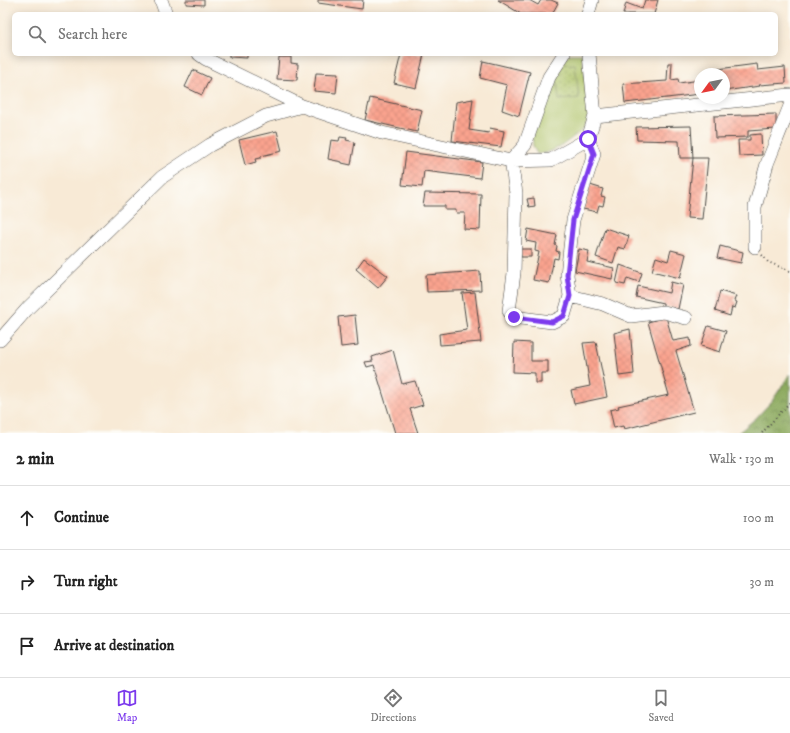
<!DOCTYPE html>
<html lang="en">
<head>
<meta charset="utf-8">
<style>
	body { margin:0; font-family:"IM FELL DW Pica",serif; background:#f2f2f2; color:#222 }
	.compass { position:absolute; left:694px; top:68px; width:36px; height:36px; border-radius:50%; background:#fff; box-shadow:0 2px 10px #0003; rotate:237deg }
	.stop { position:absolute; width:12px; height:12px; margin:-9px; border:3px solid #7c3aed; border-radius:50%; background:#fff }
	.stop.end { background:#7c3aed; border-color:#fff; box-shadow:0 1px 4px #0008 }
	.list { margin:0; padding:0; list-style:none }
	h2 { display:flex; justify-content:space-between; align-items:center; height:52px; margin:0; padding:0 16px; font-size:17px }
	h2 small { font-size:13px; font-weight:400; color:#767676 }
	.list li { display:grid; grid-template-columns:26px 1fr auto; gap:12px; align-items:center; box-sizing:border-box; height:64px; padding:0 16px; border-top:1px solid #e0e0e0 }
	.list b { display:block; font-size:15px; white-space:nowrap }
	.list em { font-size:13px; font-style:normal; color:#767676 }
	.icon { flex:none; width:22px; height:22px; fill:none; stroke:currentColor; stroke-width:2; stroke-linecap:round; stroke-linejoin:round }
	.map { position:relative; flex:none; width:790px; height:433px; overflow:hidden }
	.search { position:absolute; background:#fff; box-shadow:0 2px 10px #0003; left:12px; right:12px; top:12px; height:44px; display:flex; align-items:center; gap:10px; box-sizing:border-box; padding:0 14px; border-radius:6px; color:#767676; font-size:15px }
	.sheet { height:244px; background:#fff }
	nav { display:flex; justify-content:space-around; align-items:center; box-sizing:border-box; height:56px; border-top:1px solid #e0e0e0; background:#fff; font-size:11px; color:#767676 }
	nav a { display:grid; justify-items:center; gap:2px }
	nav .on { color:#7c3aed }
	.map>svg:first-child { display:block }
	.green { fill:#aec267; stroke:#6c7649 }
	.forest { fill:url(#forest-crowns); stroke:#5a6a44 }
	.park { fill:url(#park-dots); stroke:#6c7649 }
	.building { fill:url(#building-cross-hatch) }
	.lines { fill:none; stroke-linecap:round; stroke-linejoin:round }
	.minor-casing { stroke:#4a4845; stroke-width:14 }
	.path { stroke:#4a4845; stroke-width:2; stroke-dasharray:1 3; stroke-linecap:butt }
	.minor { stroke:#fff; stroke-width:13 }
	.route { stroke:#7c3aed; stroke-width:5 }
</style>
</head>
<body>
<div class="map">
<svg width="790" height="433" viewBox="0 0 790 433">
	<defs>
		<pattern id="forest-crowns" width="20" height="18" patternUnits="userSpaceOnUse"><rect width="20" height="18" fill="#8aa85c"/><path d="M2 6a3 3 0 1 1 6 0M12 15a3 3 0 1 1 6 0" fill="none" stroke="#71894c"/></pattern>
		<pattern id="park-dots" width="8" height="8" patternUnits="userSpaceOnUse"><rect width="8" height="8" fill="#aec267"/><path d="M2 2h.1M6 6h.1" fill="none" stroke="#8e9e55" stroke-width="1.8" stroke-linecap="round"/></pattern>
		<pattern id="building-cross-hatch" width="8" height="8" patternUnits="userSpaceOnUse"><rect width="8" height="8" fill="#faa38e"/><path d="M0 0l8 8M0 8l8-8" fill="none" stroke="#d68c7b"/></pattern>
	</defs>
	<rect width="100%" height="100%" fill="#fdfcf7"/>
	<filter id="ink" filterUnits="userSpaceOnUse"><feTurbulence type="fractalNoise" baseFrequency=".025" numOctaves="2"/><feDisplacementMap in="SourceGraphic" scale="8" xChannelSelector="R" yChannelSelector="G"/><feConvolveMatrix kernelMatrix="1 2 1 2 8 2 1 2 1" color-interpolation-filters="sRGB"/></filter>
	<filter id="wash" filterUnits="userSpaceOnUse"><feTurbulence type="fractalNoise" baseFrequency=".012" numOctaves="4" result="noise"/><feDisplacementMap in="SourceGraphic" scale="16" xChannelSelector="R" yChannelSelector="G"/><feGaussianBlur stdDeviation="0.9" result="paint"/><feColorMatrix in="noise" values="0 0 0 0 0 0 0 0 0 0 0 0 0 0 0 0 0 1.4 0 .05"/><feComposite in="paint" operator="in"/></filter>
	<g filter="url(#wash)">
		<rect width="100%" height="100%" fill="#f8ead6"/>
		<path class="green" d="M569 54H582L590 115 584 129 560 147 545 153 537 154 533 146 532 133 551 78Z"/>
		<path class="forest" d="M790 374V433H738L756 418 772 401Z"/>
		<path class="park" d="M575 64 579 98 559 100 556 65Z"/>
		<g id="blocks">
			<path class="building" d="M186 0H204V5L186 4Z
				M318 0H363L362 9 318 3Z
				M498 0H529L538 5 541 0H551L558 3 552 14H521Z
				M645 0H658L654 14H623L626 3 642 9Z
				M229 54H247V58L229 57Z
				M401 54H424L416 88 394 83Z
				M279 57H291V63L298 64 297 80 277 79Z
				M483 61 530 72 519 116 502 110 507 85 480 78Z
				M668 63H672L671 80 678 79 679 83 700 80V94L625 103 623 84 667 81Z
				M757 64 758 70 785 67 786 83 759 85 760 86 724 91V74H713L718 69Z
				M193 70 210 78 202 95 185 87Z
				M316 73 338 74 336 93 314 91Z
				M370 98 422 110 417 132 365 120Z
				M473 99 469 130 489 133 490 128 504 131 501 147 452 141 456 102Z
				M776 114V129L748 131V137L715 138 714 116Z
				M691 126 693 158H708L702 219 687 218 693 158H680L679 141 637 140 636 127Z
				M277 131 282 151 261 156V158L255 159 256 162 245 165 239 140Z
				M761 134 762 155 739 156 738 140H750V135Z
				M340 137 347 138 346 140 355 142 351 165 342 163V162L328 159 331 140 339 141Z
				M406 152 482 162 480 178 424 171 422 187 402 185Z
				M590 185 603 189 601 196 605 197 603 206 599 205 597 212 583 209Z
				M425 193 481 194 480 230 464 229 465 213H456V210H445V206H423Z
				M534 198 535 206 529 207 527 199Z
				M605 228 629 236 625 249 618 247 613 263 596 257Z
				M528 229 557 235 555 245 557 246 556 251 559 252 558 259 554 258 549 283 533 280 539 252 535 251 536 243 526 241Z
				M720 246 743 252 741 263 717 258Z
				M520 249H531V257H521Z
				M579 249 589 251 587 262 614 268 612 279 575 271Z
				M671 250 686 254 680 278 652 271 656 257 668 261Z
				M364 258 388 276 378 288 356 269Z
				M620 265 642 273 639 282 627 278 625 285 616 283Z
				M480 271 481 290 427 292 426 275Z
				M671 282 683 285 678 309 663 306V303L636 297 638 286 669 293Z
				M720 291 736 296 734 301 737 302 735 308 732 307 730 316 715 311Z
				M475 292 481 342 440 345 439 334 467 330 462 293Z
				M355 315 358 345 341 347 338 317Z
				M666 317 673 341 690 338 691 346 676 351 694 412 624 429 623 426 614 428 610 410 619 408 618 406 669 395 648 322Z
				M708 326 726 331 720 352 701 346Z
				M630 329 634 374 619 376 614 333Z
				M514 342 531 343V361H548V373H541V383H535V373L513 372Z
				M596 342 607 397 574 404 571 390 590 386 583 343Z
				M393 350 402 384 415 381 423 405 410 409 418 433H395L374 365 367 367 365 362 373 361 372 357Z"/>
		</g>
	</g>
	<g filter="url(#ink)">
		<use href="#blocks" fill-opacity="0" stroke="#4a4845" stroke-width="1"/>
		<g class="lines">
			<g class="minor-casing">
				<path id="minor" d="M161 0 166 14
					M588 14 592 0
					M199 54 206 59 302 106 382 133 511 161 551 160 588 139 595 116 589 54
					M595 116 790 95
					M588 139 594 154 573 220 567 275 570 296 603 304 631 316 664 312 686 318
					M511 161 516 193 514 273 509 311 513 317 552 322 564 316 570 296
					M511 161 525 145 549 77 564 54
					M755 247V207L767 164 790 106
					M0 340 28 308 162 177 210 145 266 116 302 106"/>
			</g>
			<path class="path" d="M762 255 768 262 790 271
				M762 433 790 402"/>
			<use href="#minor" class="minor"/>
		</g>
	</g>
	<g class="lines" filter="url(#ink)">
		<path class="route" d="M514 317 552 322 564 316 570 296 567 275 573 220 594 154 588 139"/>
	</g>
</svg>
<svg class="compass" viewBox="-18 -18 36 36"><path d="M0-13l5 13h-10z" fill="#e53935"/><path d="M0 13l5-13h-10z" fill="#767676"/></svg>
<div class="stop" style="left:588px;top:139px"></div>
<div class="stop end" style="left:514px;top:317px"></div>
<div class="search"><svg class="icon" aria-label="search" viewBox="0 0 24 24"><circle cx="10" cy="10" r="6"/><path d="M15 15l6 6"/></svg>Search here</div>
</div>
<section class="sheet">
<h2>2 min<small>Walk · 130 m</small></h2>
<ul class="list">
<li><svg class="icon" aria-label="ahead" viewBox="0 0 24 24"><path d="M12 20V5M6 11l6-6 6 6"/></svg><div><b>Continue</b></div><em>100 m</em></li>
<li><svg class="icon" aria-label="right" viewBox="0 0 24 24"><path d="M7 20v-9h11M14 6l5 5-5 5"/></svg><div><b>Turn right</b></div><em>30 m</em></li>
<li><svg class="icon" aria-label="arrive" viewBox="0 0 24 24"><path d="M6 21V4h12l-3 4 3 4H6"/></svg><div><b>Arrive at destination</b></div></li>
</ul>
</section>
<nav>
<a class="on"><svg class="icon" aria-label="map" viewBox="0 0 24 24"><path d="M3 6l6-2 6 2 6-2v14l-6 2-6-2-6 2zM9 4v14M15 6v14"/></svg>Map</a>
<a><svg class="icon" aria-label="directions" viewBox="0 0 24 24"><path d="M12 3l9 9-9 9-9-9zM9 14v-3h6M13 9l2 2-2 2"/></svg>Directions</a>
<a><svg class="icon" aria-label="saved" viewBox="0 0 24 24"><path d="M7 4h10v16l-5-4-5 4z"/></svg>Saved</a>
</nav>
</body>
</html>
